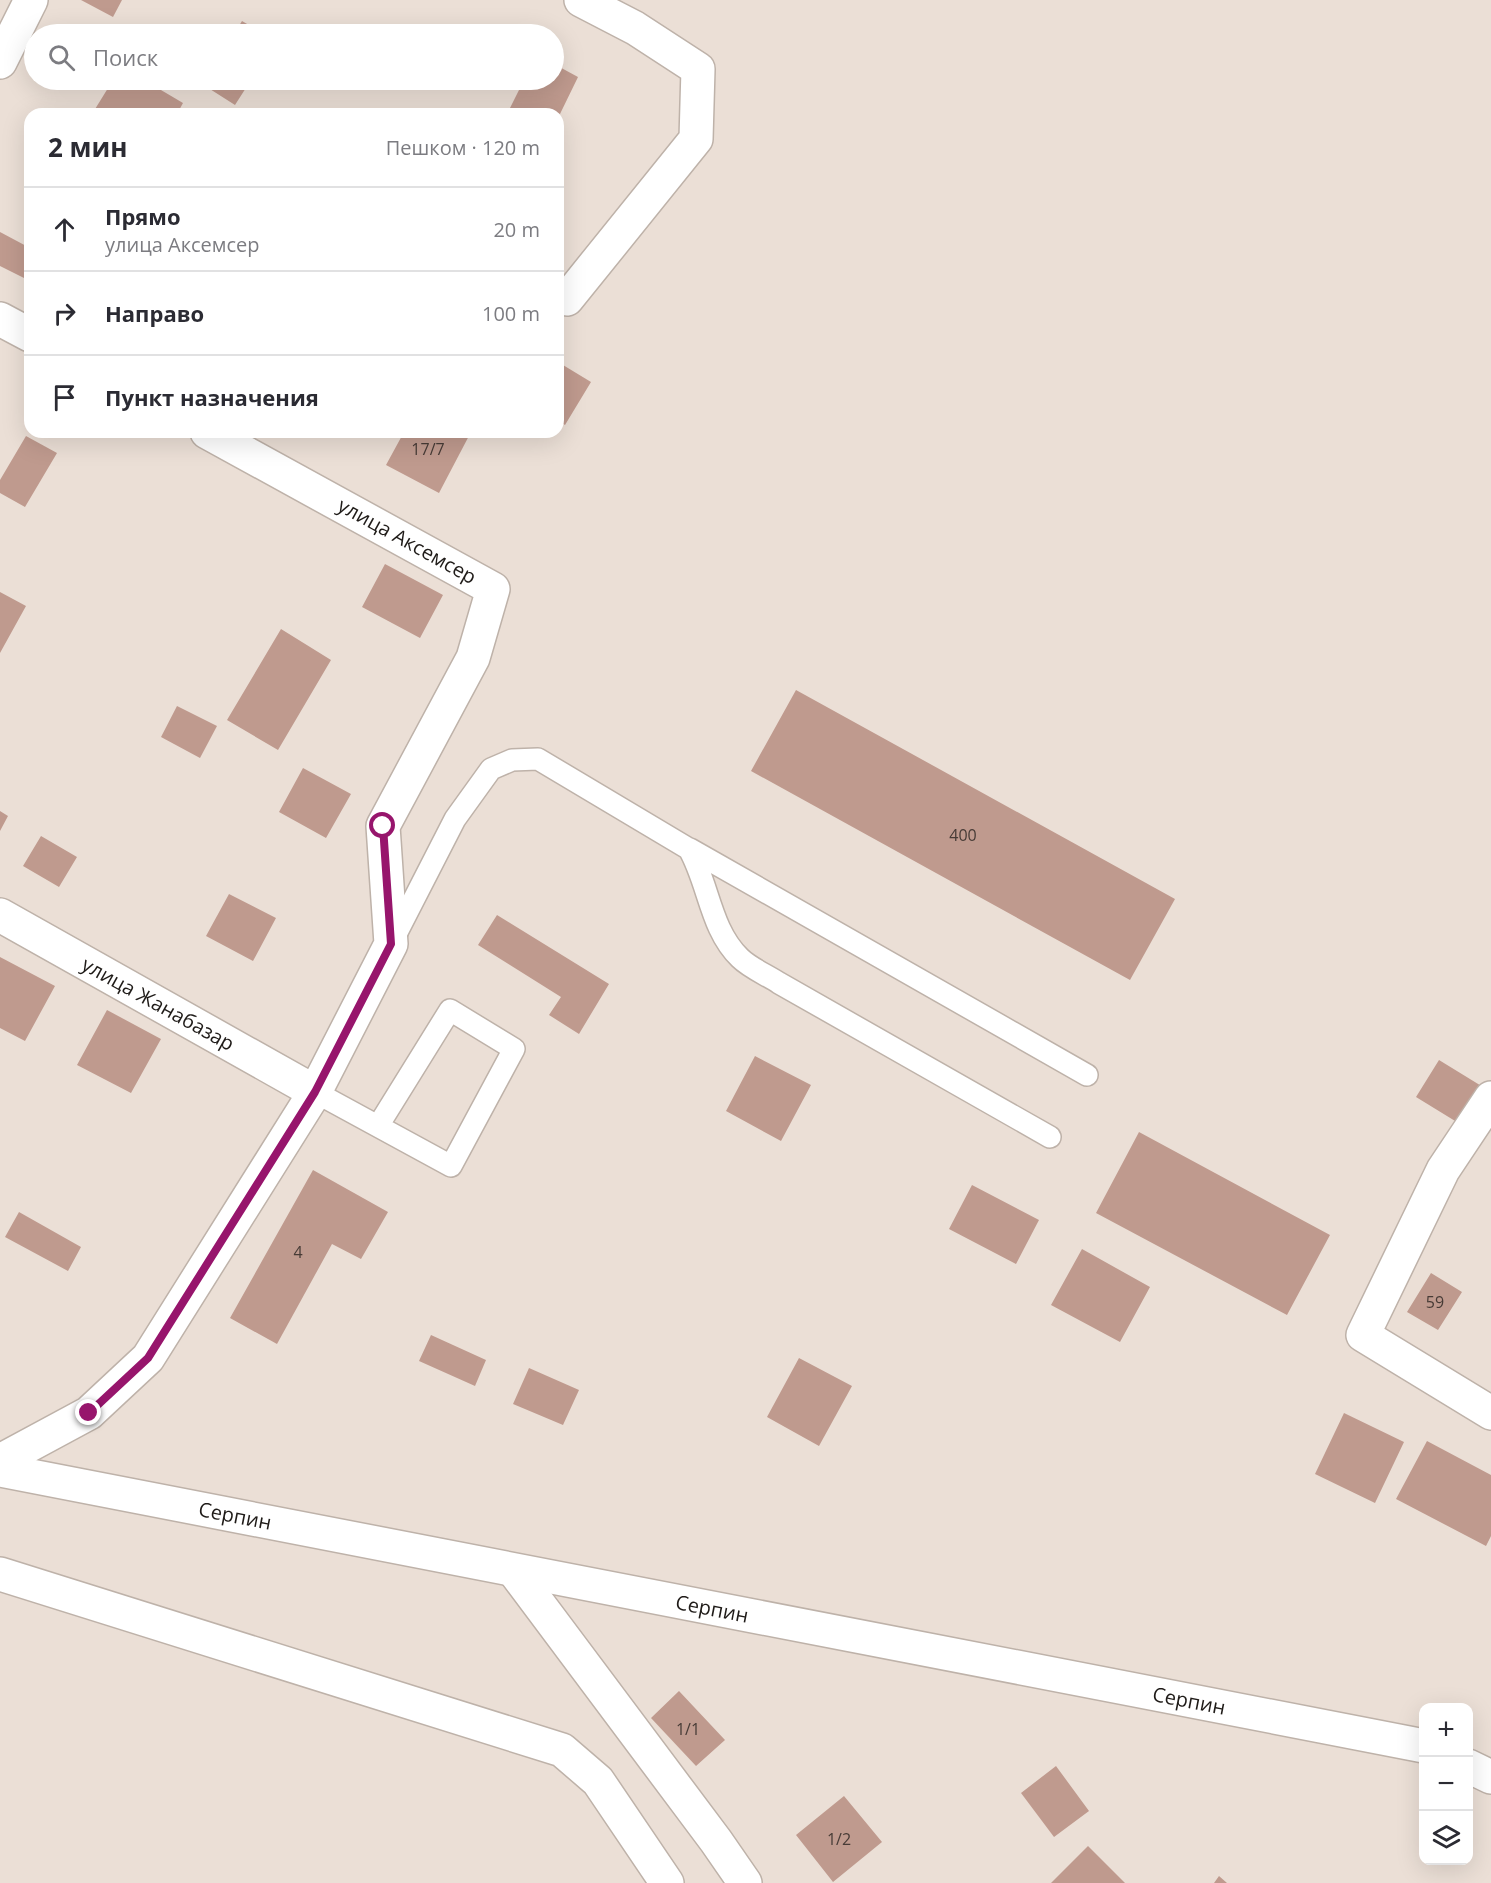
<!DOCTYPE html>
<html lang="ru">
<head>
<meta charset="utf-8">
<style>
	body { margin:0; font-family:"Open Sans",sans-serif; background:#f7f7f7; color:#2b2b33 }
	.controls { position:absolute; right:18px; bottom:18px; display:grid; overflow:hidden; border-radius:12px; box-shadow:0 6px 24px #0002 }
	.controls button { width:54px; height:54px; display:grid; place-items:center; padding:0; border:0; border-bottom:2px solid #e1e1e2; background:#fff; color:#2b2b33; font:30px sans-serif }
	.stop { position:absolute; width:18px; height:18px; margin:-14px; border:4px solid #97156c; border-radius:50%; background:#fff }
	.stop.end { background:#97156c; border-color:#fff; box-shadow:0 2px 6px #0008 }
	.list { margin:0; padding:0; list-style:none }
	h2 { display:flex; justify-content:space-between; align-items:center; height:78px; margin:0; padding:0 24px; font-size:26px }
	h2 small { font-size:20px; font-weight:400; color:#7c7c81 }
	.list li { display:grid; grid-template-columns:39px 1fr auto; gap:18px; align-items:center; box-sizing:border-box; height:84px; padding:0 24px; border-top:2px solid #e1e1e2 }
	.list b { display:block; font-size:22px; white-space:nowrap }
	.list p { margin:0; font-size:20px; white-space:nowrap; color:#7c7c81 }
	.list em { font-size:20px; font-style:normal; color:#7c7c81 }
	.icon { flex:none; width:33px; height:33px; fill:none; stroke:currentColor; stroke-width:2; stroke-linecap:round; stroke-linejoin:round }
	.map { position:relative; flex:none; width:1491px; height:1883px; overflow:hidden }
	.search { position:absolute; background:#fff; box-shadow:0 6px 24px #0002; left:24px; top:24px; width:540px; height:66px; display:flex; align-items:center; gap:15px; box-sizing:border-box; padding:0 21px; border-radius:33px; color:#7c7c81; font-size:22px }
	.panel { position:absolute; background:#fff; box-shadow:0 6px 24px #0002; left:24px; top:108px; width:540px; height:330px; border-radius:18px }
	.map>svg:first-child { display:block }
	.building { fill:#bf9a8e }
	.lines { fill:none; stroke-linecap:round; stroke-linejoin:round }
	.service-casing { stroke:#beb2a9; stroke-width:24 }
	.minor-casing { stroke:#beb2a9; stroke-width:36 }
	.tertiary-casing { stroke:#beb2a9; stroke-width:36 }
	.service { stroke:#fff; stroke-width:21 }
	.minor { stroke:#fff; stroke-width:33 }
	.tertiary { stroke:#fff; stroke-width:33 }
	.route { stroke:#97156c; stroke-width:8 }
	.labels { text-anchor:middle; stroke-width:6; stroke-linejoin:round; paint-order:stroke }
	.number-label { font-size:16px; fill:#473b36 }
	.street-label { font-size:20px; fill:#1f1b18; stroke:#fff }
</style>
</head>
<body>
<div class="map">
<svg width="1491" height="1883" viewBox="0 0 1491 1883">
	<rect width="100%" height="100%" fill="#ebdfd6"/>
	<path class="building" d="M81 0H122L113 17Z
		M242 21 264 34H234Z
		M554 64 578 77 560 114H507L524 80H554Z
		M113 80H144L183 103 177 114H92Z
		M205 80H251L235 105 202 84Z
		M0 232 30 248V281L0 266Z
		M558 362 591 382 565 425 558 421Z
		M404 432H471L439 493 386 465Z
		M26 436 57 453 25 507 0 493V480Z
		M385 564 443 595 420 638 362 607Z
		M0 592 26 606 0 653Z
		M281 629 331 660 278 750 227 720Z
		M796 690 1175 899 1130 980 751 771Z
		M177 706 217 726 200 758 161 737Z
		M303 768 351 794 326 838 279 812Z
		M0 811 8 816 0 831Z
		M41 836 77 857 59 887 23 866Z
		M229 894 276 918 253 961 206 936Z
		M497 915 609 984 579 1034 549 1015 561 997 478 945Z
		M0 957 55 986 25 1041 0 1028Z
		M107 1010 161 1039 131 1093 77 1065Z
		M755 1056 811 1085 781 1141 726 1111Z
		M1439 1060 1483 1087 1460 1124 1416 1097Z
		M1139 1132 1330 1235 1287 1315 1096 1213Z
		M313 1170 388 1212 361 1259 332 1244 277 1344 230 1318Z
		M972 1185 1039 1220 1016 1264 949 1229Z
		M19 1212 81 1247 68 1271 5 1237Z
		M1082 1249 1150 1287 1120 1342 1051 1305Z
		M1431 1273 1462 1292 1438 1330 1407 1312Z
		M431 1335 486 1360 475 1386 419 1361Z
		M799 1358 852 1386 819 1446 767 1417Z
		M529 1368 579 1390 563 1425 513 1404Z
		M1344 1413 1404 1442 1375 1503 1315 1474Z
		M1427 1441 1491 1475V1536L1486 1546 1396 1499Z
		M679 1691 725 1740 696 1766 651 1718Z
		M1056 1766 1089 1811 1054 1837 1021 1793Z
		M844 1796 882 1842 833 1882 796 1835Z
		M1088 1846 1125 1883H1051Z
		M1219 1876 1227 1883H1214Z"/>
	<g class="lines">
		<g class="service-casing">
			<path id="service" d="M690 849 1087 1075
				M393 940 455 819 491 769 512 760 538 759 689 849C709 884 710 929 740 958 750 968 767 975 779 983L1050 1137
				M315 1092 451 1166 514 1049 450 1010 378 1126"/>
		</g>
		<g class="minor-casing">
			<path id="minor" d="M0 62 31 0
				M567 299 696 139 698 69 635 28 581 0
				M0 319 30 335
				M0 915 315 1092
				M1491 1098 1443 1170 1363 1335 1491 1413
				M0 1461 89 1413 148 1358 315 1092 391 944 383 826 473 658 493 589 207 432
				M514 1571 716 1841 745 1883
				M0 1574 562 1750 598 1781 667 1883"/>
		</g>
		<g class="tertiary-casing">
			<path id="tertiary" d="M0 1470 1424 1746
				M1468 1766 1491 1777"/>
		</g>
		<use href="#service" class="service"/>
		<use href="#minor" class="minor"/>
		<use href="#tertiary" class="tertiary"/>
	</g>
	<g class="lines">
		<path class="route" d="M89 1413 148 1358 315 1092 391 944 383 826"/>
	</g>
	<g class="labels">
		<g class="number-label">
			<text x="428" y="455">17/7</text>
			<text x="963" y="841">400</text>
			<text x="298" y="1258">4</text>
			<text x="1435" y="1308">59</text>
			<text x="688" y="1735">1/1</text>
			<text x="839" y="1845">1/2</text>
		</g>
		<g class="street-label">
			<text transform="translate(407 541) rotate(29)" y="7">улица Аксемсер</text>
			<text transform="translate(158 1004) rotate(29)" y="7">улица Жанабазар</text>
			<text transform="translate(235 1516) rotate(11)" y="7">Серпин</text>
			<text transform="translate(712 1609) rotate(11)" y="7">Серпин</text>
			<text transform="translate(1189 1701) rotate(11)" y="7">Серпин</text>
		</g>
	</g>
</svg>
<div class="controls">
<button>+</button>
<button>−</button>
<button><svg class="icon" aria-label="layers" viewBox="0 0 24 24"><path d="M12 4l9 5-9 5-9-5zM3 14l9 5 9-5"/></svg></button>
</div>
<div class="stop" style="left:383px;top:826px"></div>
<div class="stop end" style="left:89px;top:1413px"></div>
<div class="search"><svg class="icon" aria-label="search" viewBox="0 0 24 24"><circle cx="10" cy="10" r="6"/><path d="M15 15l6 6"/></svg>Поиск</div>
<section class="panel">
<h2>2 мин<small>Пешком · 120 m</small></h2>
<ul class="list">
<li><svg class="icon" aria-label="ahead" viewBox="0 0 24 24"><path d="M12 20V5M6 11l6-6 6 6"/></svg><div><b>Прямо</b><p>улица Аксемсер</p></div><em>20 m</em></li>
<li><svg class="icon" aria-label="right" viewBox="0 0 24 24"><path d="M7 20v-9h11M14 6l5 5-5 5"/></svg><div><b>Направо</b></div><em>100 m</em></li>
<li><svg class="icon" aria-label="arrive" viewBox="0 0 24 24"><path d="M6 21V4h12l-3 4 3 4H6"/></svg><div><b>Пункт назначения</b></div></li>
</ul>
</section>
</div>
</body>
</html>
